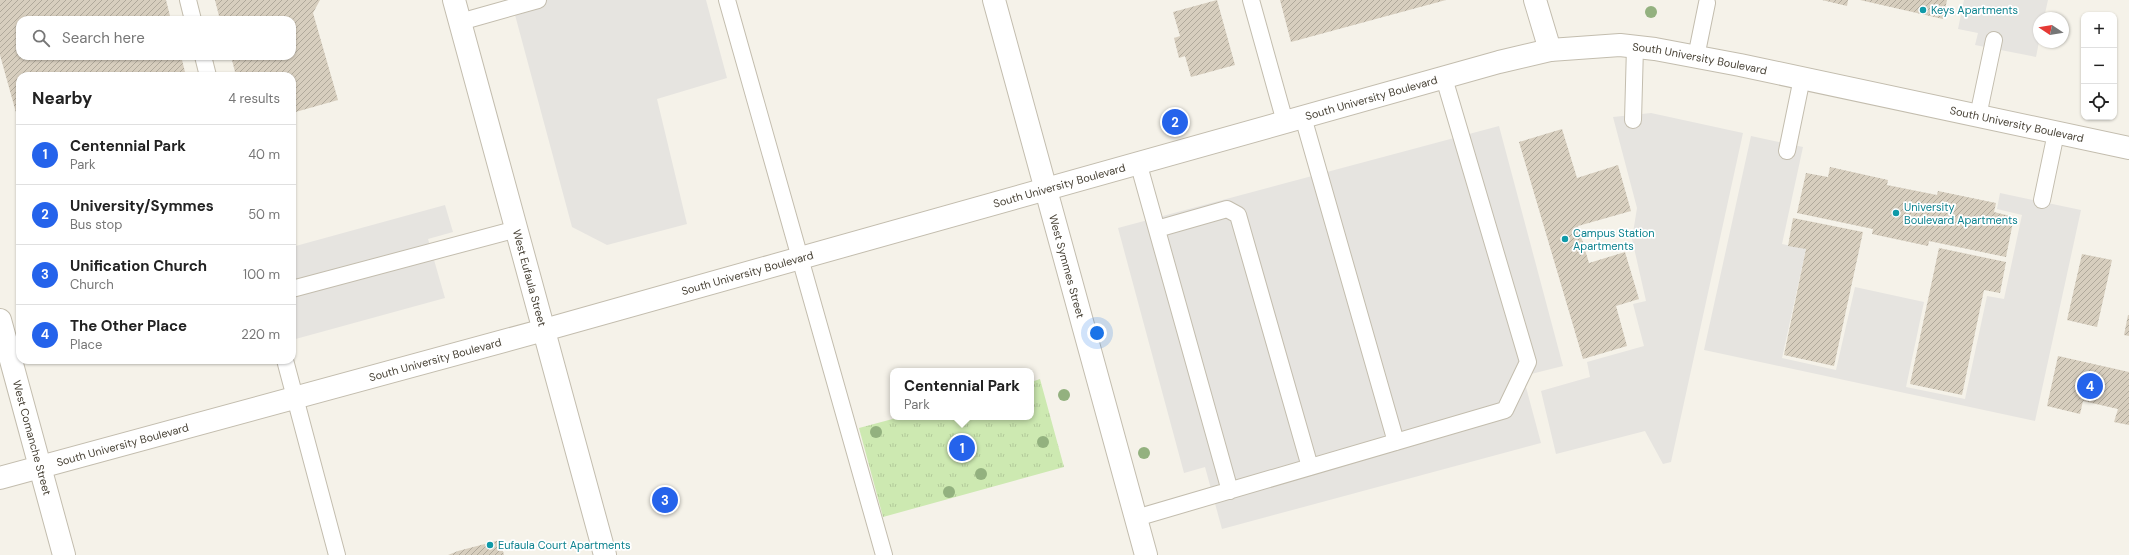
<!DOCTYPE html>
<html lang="en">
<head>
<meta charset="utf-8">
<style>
	body { margin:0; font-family:"DM Sans",sans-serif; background:#f6f6f6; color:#222 }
	.controls { position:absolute; right:12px; top:12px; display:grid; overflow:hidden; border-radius:8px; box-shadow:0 1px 3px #0004 }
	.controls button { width:36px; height:36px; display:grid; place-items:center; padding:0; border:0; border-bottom:1px solid #e0e0e0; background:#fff; color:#222; font:20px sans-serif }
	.compass { position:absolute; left:2033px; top:12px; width:36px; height:36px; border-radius:50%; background:#fff; box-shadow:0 1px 3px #0004; rotate:282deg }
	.you { position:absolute; left:1097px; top:333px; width:14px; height:14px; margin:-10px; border:3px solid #fff; border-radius:50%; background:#1a73e8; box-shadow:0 0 0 6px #1a73e833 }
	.badge { display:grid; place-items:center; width:26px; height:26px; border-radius:50%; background:#2563eb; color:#fff; font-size:13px; font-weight:700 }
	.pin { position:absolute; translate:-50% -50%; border:2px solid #fff; box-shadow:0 1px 4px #0006 }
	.popup { position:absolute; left:890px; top:368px; width:144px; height:52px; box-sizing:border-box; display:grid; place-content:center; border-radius:8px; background:#fff; filter:drop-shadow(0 1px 3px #0005); font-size:13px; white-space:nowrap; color:#767676 }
	.popup b { font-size:15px; color:#222 }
	.popup::after { content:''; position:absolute; left:50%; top:100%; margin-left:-8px; border:8px solid transparent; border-top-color:#fff }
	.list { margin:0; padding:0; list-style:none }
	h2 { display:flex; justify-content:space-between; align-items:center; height:52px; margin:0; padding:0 16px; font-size:17px }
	h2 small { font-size:13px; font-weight:400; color:#767676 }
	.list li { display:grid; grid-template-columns:26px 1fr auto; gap:12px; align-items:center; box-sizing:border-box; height:60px; padding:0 16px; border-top:1px solid #e0e0e0 }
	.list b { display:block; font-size:15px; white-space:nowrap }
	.list p { margin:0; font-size:13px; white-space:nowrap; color:#767676 }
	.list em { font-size:13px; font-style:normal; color:#767676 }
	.icon { flex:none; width:22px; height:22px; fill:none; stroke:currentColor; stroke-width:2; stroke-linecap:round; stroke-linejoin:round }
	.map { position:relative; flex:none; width:2129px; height:555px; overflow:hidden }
	.search { position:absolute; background:#fff; box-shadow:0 1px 3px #0004; left:16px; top:16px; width:280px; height:44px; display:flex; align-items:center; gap:10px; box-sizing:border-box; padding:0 14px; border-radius:12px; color:#767676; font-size:15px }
	.panel { position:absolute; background:#fff; box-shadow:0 1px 3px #0004; left:16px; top:72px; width:280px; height:292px; border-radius:12px }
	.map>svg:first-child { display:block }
	.park { fill:url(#park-tufts) }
	.parking { fill:#e6e4e0 }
	.building { fill:url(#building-hatch) }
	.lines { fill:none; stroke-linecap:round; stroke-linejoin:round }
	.service-casing { stroke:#c3bdae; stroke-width:18 }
	.minor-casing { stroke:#c3bdae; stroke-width:24 }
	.tertiary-casing { stroke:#c3bdae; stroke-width:24 }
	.service { stroke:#fff; stroke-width:16 }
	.minor { stroke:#fff; stroke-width:22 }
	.tertiary { stroke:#fff; stroke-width:22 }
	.tree { fill:#93b17f }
	.culture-dot { fill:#0f9aa8; stroke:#fff; stroke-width:1.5 }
	.labels { text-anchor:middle; stroke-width:3.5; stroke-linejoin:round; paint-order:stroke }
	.culture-label { font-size:11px; fill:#0d838f; stroke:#fff; text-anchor:start }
	.street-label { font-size:11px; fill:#494337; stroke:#fff }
</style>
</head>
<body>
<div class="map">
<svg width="2129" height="555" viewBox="0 0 2129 555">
	<defs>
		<pattern id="park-tufts" width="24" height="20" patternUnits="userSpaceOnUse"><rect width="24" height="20" fill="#cde9b1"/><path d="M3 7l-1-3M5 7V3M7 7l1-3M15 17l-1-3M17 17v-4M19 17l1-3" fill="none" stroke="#b2c999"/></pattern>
		<pattern id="building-hatch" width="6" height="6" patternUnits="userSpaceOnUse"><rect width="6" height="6" fill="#d7cebe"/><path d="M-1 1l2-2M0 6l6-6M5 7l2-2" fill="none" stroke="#b0a99b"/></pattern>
	</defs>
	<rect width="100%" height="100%" fill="#f5f2e9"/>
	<path class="park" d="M1040 379 1064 467 883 517 859 428 900 417H1031V382Z"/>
	<path class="parking" d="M511 0H706L727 78 657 99 687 224 607 245 572 227Z
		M1964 0H2048L2044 18H2039V42L2036 57 1975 45 1978 33 1958 29Z
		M1651 113 1743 133 1671 462 1663 464 1645 431 1556 454 1541 391 1590 377 1587 362 1644 346 1633 304 1646 301 1632 239 1637 208 1613 117Z
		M1499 126 1563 366 1523 376 1541 443 1222 529 1205 467 1184 473 1118 228Z
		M1751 136 1803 147 1782 244 1806 249 1782 358 1836 370 1855 287 1924 302 1906 387 1965 399 1987 296 2004 299 2022 215 1997 209 2000 193 2081 210 2035 421 1704 350Z
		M445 205 453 232 428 239 445 298 292 340V247Z"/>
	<path class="building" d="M0 0H166L171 20H20V56H181L186 76H20V127L0 55Z
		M215 0H320L313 13 338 100 292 113V76H236L231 56H292V20H220Z
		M1217 0 1235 65 1191 77 1185 56 1179 58 1174 38 1180 36 1173 12Z
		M1280 0H1446L1291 42Z
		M1822 0H1848L1847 6Z
		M1860 0H1947L1943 19Z
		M1562 129 1577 178 1618 165 1631 211 1578 226 1589 263 1625 252 1639 299 1616 306 1627 346 1583 359 1519 142Z
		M1830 167 1888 180 1887 185 1937 195 1938 191 1996 203 1994 212 2014 217 2006 257 1929 241 1928 246 1872 234 1873 229 1797 213 1806 173 1828 177Z
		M1793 218 1863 232 1834 366 1784 355 1806 249 1788 246Z
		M1939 248 2006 262 2000 293 1984 290 1962 395 1910 384Z
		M2082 254 2112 260 2097 327 2067 320Z
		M2128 315H2129V336L2124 335Z
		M2058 356 2129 372V425L2114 422 2118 409 2083 401 2080 414 2047 406Z
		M500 540 504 555H448L458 551Z"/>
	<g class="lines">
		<g class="service-casing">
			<path id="service" d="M188 0 193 20
				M727 0 884 555
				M1251 0 1285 122
				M460 22 538 0
				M203 56 208 76
				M1696 57 1707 3
				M1978 116 1994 40
				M1303 117 1396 442
				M1633 120 1635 47
				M1787 151 1802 78
				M1138 162 1230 491
				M2042 200 2056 133
				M1157 229 1227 209 1238 215 1310 467
				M292 289 517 229
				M285 360 337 555
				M1136 518 1505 410 1528 362 1444 78"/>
		</g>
		<g class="minor-casing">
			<g id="minor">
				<path id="s1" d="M454 0 605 555"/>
				<path id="s2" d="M994 0 1146 555"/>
				<path d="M1535 0 1550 50"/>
				<path id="s3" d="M0 320 64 555"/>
			</g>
		</g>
		<g class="tertiary-casing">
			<g id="tertiary">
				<path id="s4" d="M0 478 544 330 1499 62 1550 50 1620 45 1655 49 1740 65 2129 148"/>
			</g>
		</g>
		<use href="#service" class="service"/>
		<use href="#minor" class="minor"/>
		<use href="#tertiary" class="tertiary"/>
	</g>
	<g class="tree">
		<circle cx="1651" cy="12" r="6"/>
		<circle cx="1064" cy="395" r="6"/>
		<circle cx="876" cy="432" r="6"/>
		<circle cx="1043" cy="442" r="6"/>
		<circle cx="959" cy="446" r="6"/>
		<circle cx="1144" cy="453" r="6"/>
		<circle cx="981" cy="474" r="6"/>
		<circle cx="949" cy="492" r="6"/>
	</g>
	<g class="culture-dot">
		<circle cx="1923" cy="10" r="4"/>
		<circle cx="1896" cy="213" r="4"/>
		<circle cx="1565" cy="239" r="4"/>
		<circle cx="490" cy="545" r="4"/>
	</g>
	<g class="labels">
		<g class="culture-label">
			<text x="1931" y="14">Keys Apartments</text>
			<text x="1904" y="211">University<tspan x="1904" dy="13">Boulevard Apartments</tspan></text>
			<text x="1573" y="237">Campus Station<tspan x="1573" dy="13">Apartments</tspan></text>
			<text x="498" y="549">Eufaula Court Apartments</text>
		</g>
		<g class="street-label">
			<text dy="4" stroke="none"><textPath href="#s4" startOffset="1759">South University Boulevard</textPath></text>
			<text dy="4" stroke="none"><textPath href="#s4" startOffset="1423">South University Boulevard</textPath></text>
			<text dy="4" stroke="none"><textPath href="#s4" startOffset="2083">South University Boulevard</textPath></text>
			<text dy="4" stroke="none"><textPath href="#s4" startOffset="1099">South University Boulevard</textPath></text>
			<text dy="4" stroke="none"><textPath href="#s2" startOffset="276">West Symmes Street</textPath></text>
			<text dy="4" stroke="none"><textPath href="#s4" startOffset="775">South University Boulevard</textPath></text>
			<text dy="4" stroke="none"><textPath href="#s1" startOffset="288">West Eufaula Street</textPath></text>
			<text dy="4" stroke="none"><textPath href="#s4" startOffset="451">South University Boulevard</textPath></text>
			<text dy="4" stroke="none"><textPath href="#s3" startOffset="122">West Comanche Street</textPath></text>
			<text dy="4" stroke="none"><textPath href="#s4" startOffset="127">South University Boulevard</textPath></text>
		</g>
	</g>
</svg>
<div class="controls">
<button>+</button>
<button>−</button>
<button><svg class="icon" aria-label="locate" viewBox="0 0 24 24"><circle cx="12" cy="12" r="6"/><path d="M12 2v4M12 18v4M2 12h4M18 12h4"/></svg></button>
</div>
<svg class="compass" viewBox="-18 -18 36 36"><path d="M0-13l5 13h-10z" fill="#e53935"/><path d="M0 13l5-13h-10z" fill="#767676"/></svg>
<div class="you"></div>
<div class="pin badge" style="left:962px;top:448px">1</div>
<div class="popup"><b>Centennial Park</b>Park</div>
<div class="pin badge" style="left:1175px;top:122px">2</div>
<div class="pin badge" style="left:665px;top:500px">3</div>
<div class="pin badge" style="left:2090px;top:386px">4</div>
<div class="search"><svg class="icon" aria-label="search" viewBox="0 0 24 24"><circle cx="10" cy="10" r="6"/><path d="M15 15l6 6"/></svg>Search here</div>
<section class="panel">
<h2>Nearby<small>4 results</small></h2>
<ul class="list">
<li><span class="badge">1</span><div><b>Centennial Park</b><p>Park</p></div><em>40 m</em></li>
<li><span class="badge">2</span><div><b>University/Symmes</b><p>Bus stop</p></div><em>50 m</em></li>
<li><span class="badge">3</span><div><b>Unification Church</b><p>Church</p></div><em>100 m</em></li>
<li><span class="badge">4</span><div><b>The Other Place</b><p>Place</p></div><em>220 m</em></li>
</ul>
</section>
</div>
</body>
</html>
